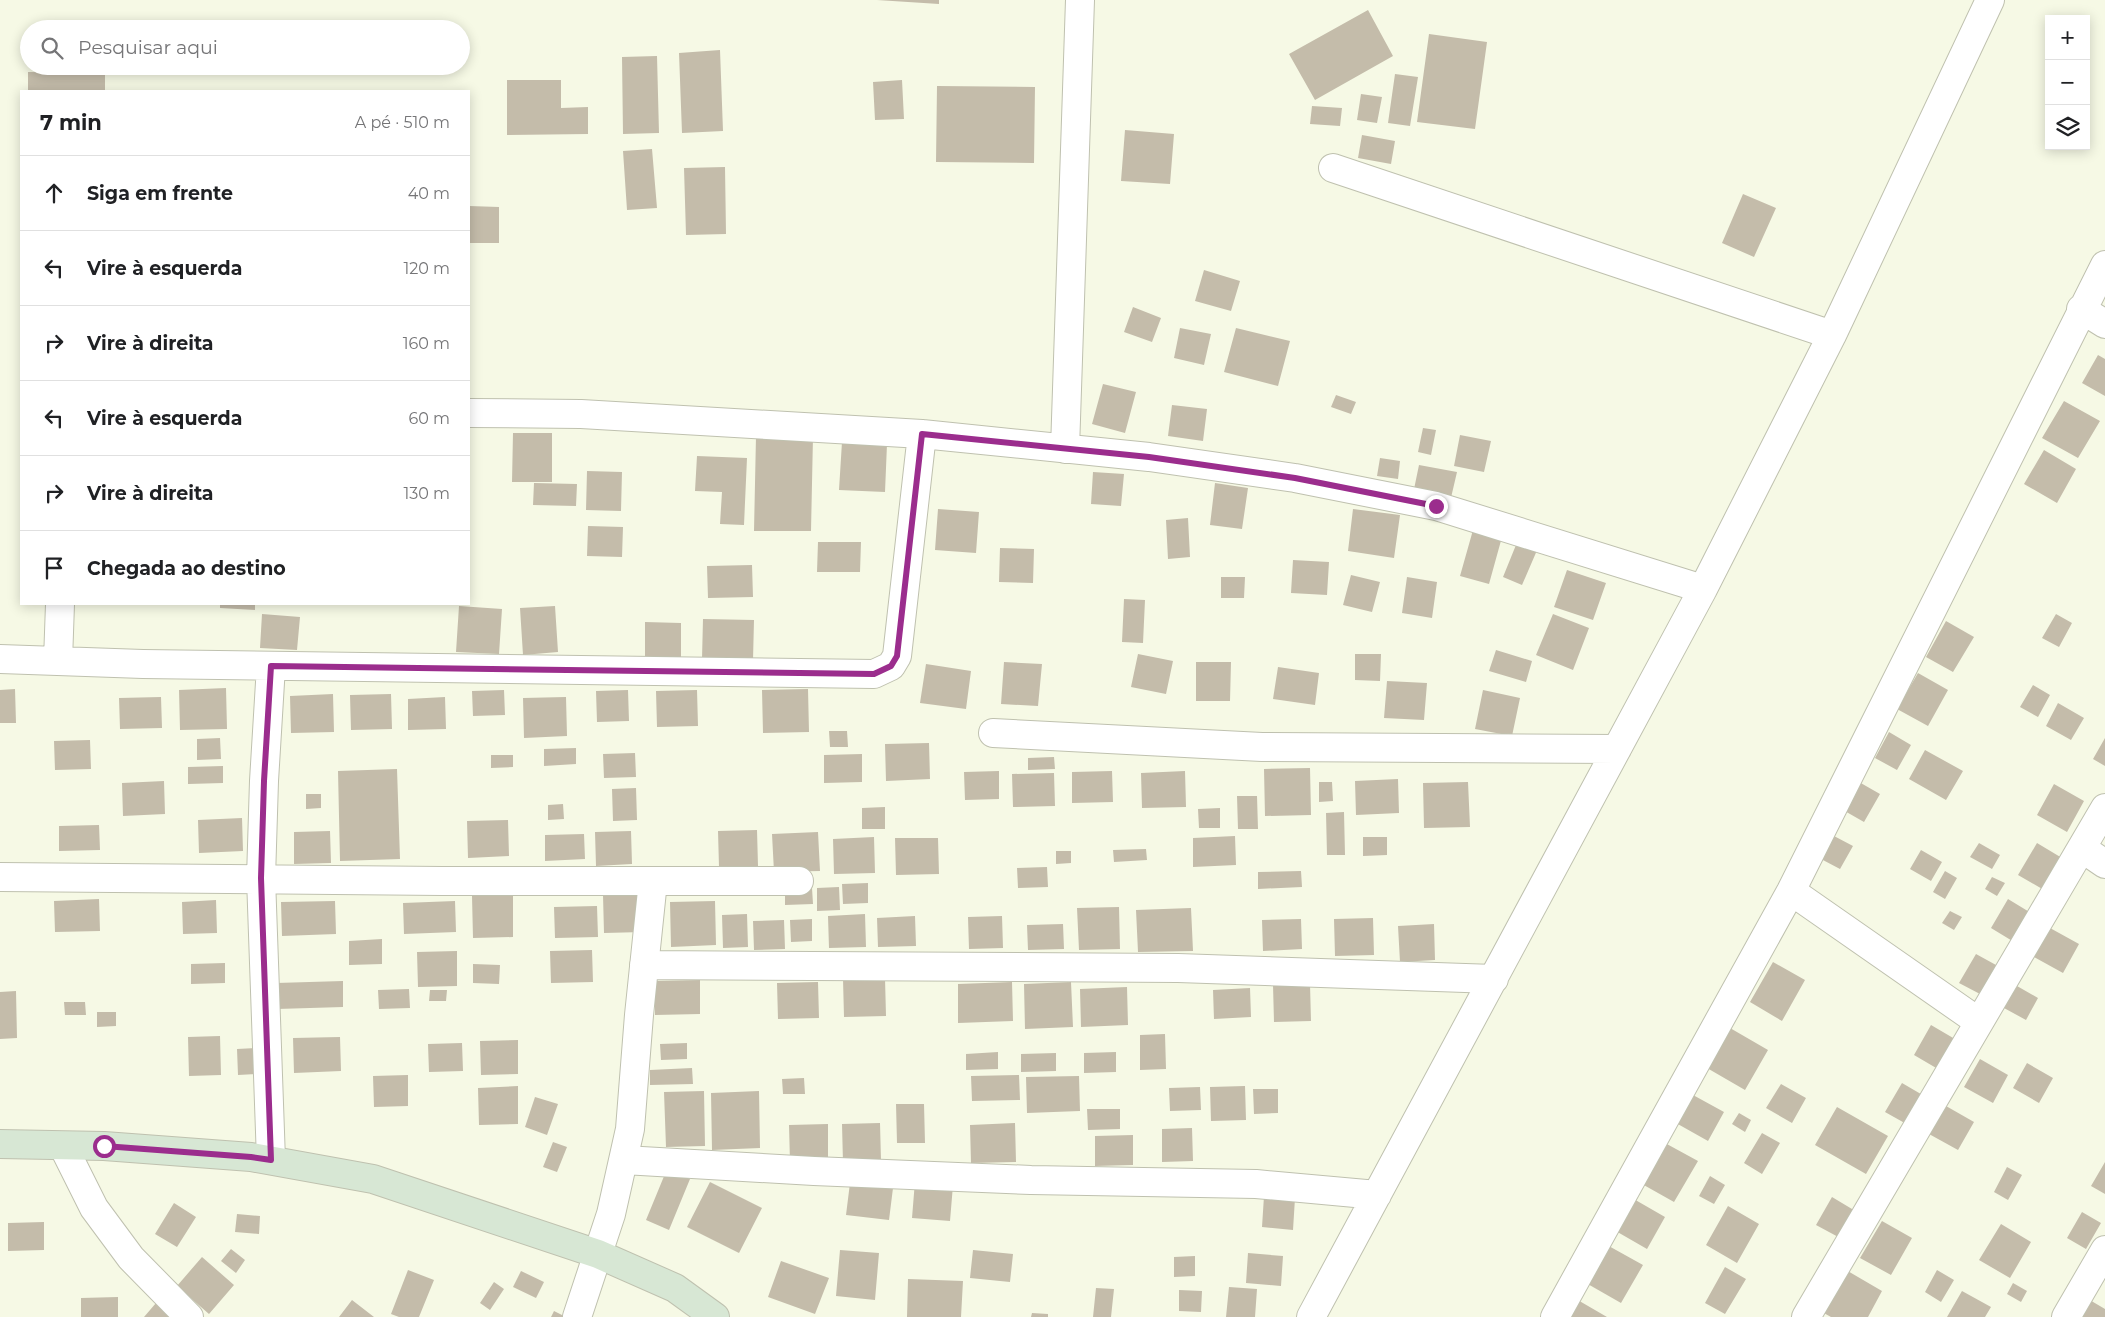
<!DOCTYPE html>
<html lang="pt">
<head>
<meta charset="utf-8">
<style>
	body { margin:0; font-family:Montserrat,sans-serif; background:#f2f2f2; color:#202124 }
	.controls { position:absolute; right:15px; top:15px; display:grid; overflow:hidden; border-radius:0px; box-shadow:0 2px 12px #0003 }
	.controls button { width:45px; height:45px; display:grid; place-items:center; padding:0; border:0; border-bottom:1px solid #e0e0e0; background:#fff; color:#202124; font:25px sans-serif }
	.stop { position:absolute; width:15px; height:15px; margin:-11px; border:4px solid #9b2d8d; border-radius:50%; background:#fff }
	.stop.end { background:#9b2d8d; border-color:#fff; box-shadow:0 1px 5px #0008 }
	.list { margin:0; padding:0; list-style:none }
	h2 { display:flex; justify-content:space-between; align-items:center; height:65px; margin:0; padding:0 20px; font-size:21px }
	h2 small { font-size:16px; font-weight:400; color:#757577 }
	.list li { display:grid; grid-template-columns:32px 1fr auto; gap:15px; align-items:center; box-sizing:border-box; height:75px; padding:0 20px; border-top:1px solid #e0e0e0 }
	.list b { display:block; font-size:19px; white-space:nowrap }
	.list em { font-size:16px; font-style:normal; color:#757577 }
	.icon { flex:none; width:28px; height:28px; fill:none; stroke:currentColor; stroke-width:2; stroke-linecap:round; stroke-linejoin:round }
	.map { position:relative; flex:none; width:2105px; height:1317px; overflow:hidden }
	.search { position:absolute; background:#fff; box-shadow:0 2px 12px #0003; left:20px; top:20px; width:450px; height:55px; display:flex; align-items:center; gap:12px; box-sizing:border-box; padding:0 18px; border-radius:28px; color:#757577; font-size:19px }
	.panel { position:absolute; background:#fff; box-shadow:0 2px 12px #0003; left:20px; top:90px; width:450px; height:515px; border-radius:0px }
	.map>svg:first-child { display:block }
	.building { fill:#c4bcaa }
	.lines { fill:none; stroke-linecap:round; stroke-linejoin:round }
	.minor-casing { stroke:#bfc1af; stroke-width:30 }
	.secondary-casing { stroke:#bfc1af; stroke-width:30 }
	.minor { stroke:#fff; stroke-width:28 }
	.secondary { stroke:#d7e7d4; stroke-width:28 }
	.route { stroke:#9b2d8d; stroke-width:6 }
</style>
</head>
<body>
<div class="map">
<svg width="2105" height="1317" viewBox="0 0 2105 1317">
	<rect width="100%" height="100%" fill="#f6f9e5"/>
	<path class="building" d="M877 0H939V4Z
		M1368 10 1393 56 1315 100 1289 54Z
		M1429 34 1487 42 1475 129 1417 122Z
		M720 50 723 131 682 133 679 53Z
		M657 56 659 133 623 134 622 57Z
		M28 72 105 73V91H28Z
		M1395 74 1418 77 1410 126 1388 123Z
		M507 80H561V108L588 107V134L507 135Z
		M902 80 904 119 875 120 873 82Z
		M937 86 1035 87 1034 163 936 162Z
		M1361 94 1382 97 1377 123 1357 120Z
		M1312 106 1342 108 1340 126 1310 124Z
		M1125 130 1174 134 1170 184 1121 181Z
		M1362 135 1395 141 1391 164 1358 158Z
		M652 149 657 208 627 210 623 151Z
		M725 167 726 234 686 235 684 168Z
		M1743 194 1776 208 1754 257 1722 243Z
		M469 206 499 207V243H469Z
		M1204 270 1240 281 1231 311 1195 301Z
		M1133 307 1161 318 1152 342 1124 332Z
		M1180 328 1211 334 1204 365 1174 358Z
		M1236 328 1290 341 1278 386 1224 372Z
		M2098 355 2105 359V396L2082 383Z
		M1103 384 1136 392 1125 433 1092 424Z
		M1336 395 1356 402 1351 414 1331 407Z
		M2064 401 2100 421 2078 458 2042 438Z
		M1172 405 1207 409 1203 441 1168 436Z
		M1423 428 1436 430 1431 455 1418 452Z
		M513 433H552V482H512Z
		M1460 435 1491 441 1484 472 1454 466Z
		M756 436H813L811 531H754Z
		M842 442 887 444 885 492 839 490Z
		M2044 450 2076 469 2057 503 2024 484Z
		M697 456 747 458 744 525 720 524 722 492 695 491Z
		M1380 458 1400 461 1398 479 1377 476Z
		M1419 465 1457 472 1450 502 1413 494Z
		M587 471 622 472 621 511 586 510Z
		M1093 472 1124 474 1121 506 1091 504Z
		M534 483 577 484 576 506 533 505Z
		M1215 483 1248 488 1242 529 1210 525Z
		M938 509 979 512 976 553 935 550Z
		M1353 509 1400 515 1394 558 1348 551Z
		M1188 518 1190 557 1168 559 1166 520Z
		M588 526 623 527 622 557 587 556Z
		M1473 530 1502 537 1489 584 1460 576Z
		M1518 540 1538 548 1522 585 1503 577Z
		M818 542H861L860 572H817Z
		M1000 548 1034 549 1033 583 999 582Z
		M1293 560 1329 562 1327 595 1291 593Z
		M752 565 753 597 708 598 707 566Z
		M1567 570 1606 583 1593 620 1554 607Z
		M1351 575 1380 582 1372 612 1343 605Z
		M1221 577H1245L1244 598H1221Z
		M1407 577 1437 582 1432 618 1402 613Z
		M1124 599 1145 600 1143 643 1122 642Z
		M220 604H255V610L220 608Z
		M459 606 502 609 499 654 456 652Z
		M555 606 558 652 523 655 520 608Z
		M262 614 300 617 297 650 260 648Z
		M1553 614 1589 628 1573 670 1536 655Z
		M2056 614 2072 623 2059 647 2042 638Z
		M703 619 754 620 753 660 702 659Z
		M1946 621 1974 637 1953 672 1926 657Z
		M645 622 681 623V660L645 659Z
		M1496 650 1532 661 1526 682 1489 671Z
		M1138 654 1173 661 1166 694 1131 687Z
		M1355 654H1381L1380 681 1355 680Z
		M1004 662 1042 664 1038 706 1001 704Z
		M1196 662H1231L1230 701H1196Z
		M926 664 971 671 966 709 920 703Z
		M1278 667 1319 673 1315 705 1273 699Z
		M1918 673 1948 690 1928 726 1897 709Z
		M1387 681 1427 683 1424 720 1384 718Z
		M2033 685 2050 695 2038 717 2020 707Z
		M226 688 227 729 180 730 179 690Z
		M15 689 16 723H0V690Z
		M808 689 809 732 763 733 762 690Z
		M504 690 505 715 473 716 472 691Z
		M628 690 629 721 597 722 596 691Z
		M697 690 698 726 657 727 656 691Z
		M1483 690 1520 698 1512 736 1475 729Z
		M333 694 334 732 291 733 290 696Z
		M391 694 392 729 351 730 350 695Z
		M161 697 162 728 120 729 119 698Z
		M445 697 446 729 408 730V699Z
		M566 697 567 736 524 738 523 698Z
		M2058 703 2084 718 2071 740 2046 726Z
		M829 731H847L848 747H830Z
		M1889 732 1911 745 1897 770 1875 758Z
		M220 738 221 759 197 760V739Z
		M2105 738V766L2093 759Z
		M90 740 91 769 55 770 54 741Z
		M929 743 930 779 886 781 885 744Z
		M576 748V764L544 766V749Z
		M1925 750 1963 771 1946 800 1909 779Z
		M635 753 636 777 604 778 603 754Z
		M862 754V782L824 783V755Z
		M491 755H513V767L491 768Z
		M1054 757 1055 769 1028 770V758Z
		M223 766V783L188 784V767Z
		M1310 768 1311 815 1265 816 1264 769Z
		M397 769 400 859 340 861 338 771Z
		M999 771V799L965 800 964 772Z
		M1112 771 1113 802 1072 803V772Z
		M1185 771 1186 807 1142 808 1141 773Z
		M1054 773 1055 806 1013 807 1012 774Z
		M1398 779 1399 813 1356 815 1355 781Z
		M164 781 165 814 123 816 122 783Z
		M1319 782H1332L1333 801 1319 802Z
		M1468 782 1470 827 1424 828 1423 783Z
		M1859 782 1880 794 1864 822 1843 810Z
		M2054 784 2084 801 2067 832 2037 815Z
		M636 788 637 820 613 821 612 789Z
		M306 794H321V808L306 809Z
		M1237 796H1257L1258 829H1238Z
		M563 804 564 819 548 820V805Z
		M885 807V829H862V808Z
		M1220 808V828H1199L1198 809Z
		M1344 812 1345 855H1327L1326 813Z
		M242 818 243 851 199 853 198 820Z
		M508 820 509 856 468 858 467 821Z
		M99 825 100 850 59 851V826Z
		M757 830 758 866 719 867 718 831Z
		M330 831 331 863 294 864V832Z
		M631 831 632 864 596 866 595 832Z
		M818 832 820 871 774 872 772 834Z
		M584 834 585 859 545 861V835Z
		M1235 836 1236 865 1193 867V838Z
		M1834 836 1853 846 1840 869 1821 859Z
		M874 837 875 873 834 874 833 839Z
		M1363 837H1387V855L1363 856Z
		M895 838H938L939 874 896 875Z
		M1979 843 2000 855 1992 869 1970 857Z
		M2037 843 2062 858 2044 890 2018 875Z
		M1146 849 1147 860 1114 862 1113 850Z
		M1921 850 1942 862 1931 881 1910 869Z
		M1056 851H1071V863L1056 864Z
		M1047 867 1048 887 1018 888 1017 868Z
		M1301 871 1302 887 1258 889V872Z
		M1945 871 1957 878 1945 899 1933 892Z
		M1992 877 2005 883 1997 896 1985 889Z
		M868 883V903L843 904 842 884Z
		M839 887 840 910 817 911V888Z
		M812 888 813 904 785 905V889Z
		M642 893 643 932 604 933 603 895Z
		M513 895V937L473 938 472 896Z
		M99 899 100 931 55 932 54 901Z
		M2008 899 2031 913 2014 942 1991 928Z
		M216 900 217 933 183 934 182 902Z
		M335 901 336 934 282 936 281 902Z
		M455 901 456 932 404 934 403 903Z
		M715 901 716 945 671 947 670 902Z
		M597 906 598 937 555 938 554 907Z
		M1119 907 1120 949 1079 950 1077 908Z
		M1191 908 1193 951 1138 952 1136 910Z
		M1950 911 1962 917 1954 930 1942 923Z
		M747 914 748 947 723 948 722 915Z
		M865 914 866 947 829 948 828 916Z
		M915 916 916 946 878 947 877 918Z
		M1002 916 1003 948 969 949 968 917Z
		M1373 918 1374 955 1335 956 1334 919Z
		M812 919V941L791 942 790 920Z
		M1301 919 1302 949 1263 951 1262 920Z
		M784 920 785 949 754 950 753 921Z
		M1063 924 1064 949 1028 950 1027 925Z
		M1434 924 1435 960 1400 962 1398 926Z
		M2050 928 2079 944 2063 973 2034 957Z
		M382 939V964L349 965V941Z
		M592 950 593 982 551 983 550 951Z
		M457 951V986L418 987 417 952Z
		M1976 954 1996 965 1980 994 1959 983Z
		M1773 962 1805 980 1782 1021 1750 1002Z
		M225 963V983L191 984V964Z
		M473 964 500 965 499 984 473 983Z
		M885 978 886 1016 844 1017 843 979Z
		M700 980V1014L655 1015V981Z
		M343 981V1007L277 1009 276 983Z
		M818 982 819 1018 778 1019 777 983Z
		M1012 982 1013 1021 958 1023V984Z
		M1071 982 1073 1027 1025 1029 1024 984Z
		M1310 984 1311 1021 1274 1022 1273 985Z
		M2017 986 2038 998 2026 1020 2004 1008Z
		M1127 987 1128 1025 1081 1027 1080 989Z
		M1250 988 1251 1017 1214 1019 1213 990Z
		M409 989 410 1008 379 1009 378 990Z
		M430 990H447L446 1001H429Z
		M16 991 17 1038 0 1039V992Z
		M64 1002H85L86 1015H65Z
		M97 1012H116V1026L97 1027Z
		M1931 1025 1960 1042 1943 1072 1914 1055Z
		M1730 1028 1768 1050 1745 1090 1707 1068Z
		M1165 1034 1166 1069 1140 1070V1035Z
		M220 1036 221 1075 189 1076 188 1037Z
		M340 1037 341 1071 294 1073 293 1038Z
		M518 1040V1074L481 1075 480 1041Z
		M462 1043 463 1071 429 1072 428 1044Z
		M687 1043V1059L661 1060 660 1044Z
		M257 1048 258 1074 238 1075 237 1049Z
		M998 1052V1069L966 1070V1054Z
		M1116 1052V1072L1084 1073V1053Z
		M1056 1053V1071L1021 1072V1054Z
		M1980 1059 2008 1075 1993 1103 1964 1087Z
		M2027 1063 2053 1078 2039 1103 2013 1088Z
		M692 1068 693 1084 650 1085V1070Z
		M408 1075V1106L374 1107 373 1076Z
		M1019 1075 1020 1100 972 1101 971 1076Z
		M1079 1076 1080 1111 1027 1113 1026 1077Z
		M804 1078 805 1094H783L782 1079Z
		M1902 1083 1926 1097 1910 1126 1885 1112Z
		M1781 1084 1806 1098 1792 1123 1766 1108Z
		M518 1086V1124L479 1125 478 1088Z
		M1245 1086 1246 1120 1211 1121 1210 1087Z
		M1200 1087 1201 1110 1170 1111 1169 1088Z
		M1253 1089H1278V1113L1254 1114Z
		M704 1091 705 1146 666 1147 664 1092Z
		M759 1091 760 1148 712 1150 711 1093Z
		M1693 1095 1724 1112 1708 1141 1676 1123Z
		M535 1097 558 1104 547 1135 525 1127Z
		M896 1104H924L925 1143H897Z
		M1946 1106 1974 1122 1958 1150 1929 1134Z
		M1837 1107 1888 1136 1866 1174 1815 1145Z
		M1087 1109H1120V1129L1088 1130Z
		M1739 1113 1751 1120 1745 1132 1732 1124Z
		M880 1123 881 1161 843 1163 842 1124Z
		M1015 1123 1016 1162 971 1163 970 1125Z
		M828 1124V1161L790 1162 789 1125Z
		M1192 1128 1193 1161 1162 1162V1129Z
		M1762 1133 1780 1143 1762 1174 1744 1163Z
		M1133 1135V1165L1095 1166V1136Z
		M553 1142 567 1147 557 1172 543 1167Z
		M1665 1143 1698 1161 1674 1202 1642 1184Z
		M2105 1162V1194L2091 1186Z
		M2007 1167 2022 1175 2008 1200 1994 1192Z
		M667 1169 690 1179 669 1230 646 1220Z
		M851 1175 894 1180 889 1220 846 1215Z
		M1710 1176 1725 1185 1714 1204 1699 1196Z
		M915 1181 953 1185 950 1221 912 1218Z
		M710 1182 762 1208 739 1253 687 1227Z
		M1264 1196 1295 1198 1293 1230 1262 1227Z
		M1832 1197 1857 1212 1842 1239 1816 1225Z
		M1632 1198 1665 1217 1647 1249 1614 1230Z
		M174 1203 196 1217 177 1247 155 1234Z
		M1728 1206 1759 1224 1737 1263 1706 1245Z
		M2082 1212 2101 1223 2086 1249 2067 1238Z
		M237 1214 260 1216 259 1234 235 1232Z
		M1882 1221 1912 1238 1891 1275 1860 1258Z
		M44 1222V1250L8 1251V1223Z
		M2001 1224 2031 1242 2010 1278 1979 1260Z
		M1607 1245 1643 1265 1621 1303 1586 1283Z
		M231 1249 245 1260 236 1273 221 1261Z
		M840 1250 879 1253 875 1300 836 1296Z
		M973 1250 1013 1254 1010 1282 970 1278Z
		M1248 1253 1283 1256 1281 1286 1246 1283Z
		M1195 1256V1276L1174 1277V1257Z
		M202 1257 234 1285 209 1314 177 1286Z
		M781 1261 829 1278 815 1314 768 1297Z
		M1725 1267 1746 1279 1725 1314 1705 1303Z
		M408 1270 434 1280 419 1317H399L391 1314Z
		M1846 1270 1882 1291 1868 1317H1831L1822 1312Z
		M1937 1270 1954 1280 1941 1302 1925 1292Z
		M521 1271 544 1282 536 1298 513 1287Z
		M908 1279 963 1281 961 1317H907Z
		M494 1282 504 1289 490 1310 480 1303Z
		M2013 1283 2027 1291 2021 1302 2007 1294Z
		M1229 1287 1257 1289 1255 1317H1226Z
		M1096 1288 1114 1289 1111 1317H1093Z
		M1179 1290 1202 1291 1201 1312 1179 1311Z
		M1962 1291 1991 1307 1985 1317H1947Z
		M118 1297V1317H81V1298Z
		M1576 1299 1607 1317H1566Z
		M2088 1299 2105 1309V1317H2078Z
		M352 1300 374 1317H339Z
		M156 1303 173 1317H144Z
		M554 1311 564 1316V1317H551Z
		M1032 1313 1048 1314V1317H1031Z"/>
	<g class="lines">
		<g class="minor-casing">
			<path id="minor" d="M1333 168 1832 335
				M2081 309 2105 324
				M469 413 581 414 922 434 1149 457 1295 478 1436 506 1703 589
				M1065 449 1080 0
				M0 659 143 664 874 674 891 666 897 656 922 434
				M58 661 60 604
				M993 733 1262 747 1617 749
				M2083 849 2105 864
				M0 877 442 881H799
				M1791 891 1979 1022
				M644 965 1178 968 1494 979
				M63 1146 94 1208 131 1258 189 1317
				M271 1160 261 878 264 781 271 666
				M624 1160 814 1171 1031 1180 1256 1184 1377 1195
				M577 1317 611 1214 630 1129 639 1015 653 881
				M1311 1317 1703 589 1832 335 1990 0
				M1555 1317 1791 891 2105 265
				M1806 1317 2105 808
				M2066 1317 2105 1250"/>
		</g>
		<g class="secondary-casing">
			<path id="secondary" d="M0 1144 104 1146 251 1157 373 1179 598 1254 675 1288 715 1317"/>
		</g>
		<use href="#minor" class="minor"/>
		<use href="#secondary" class="secondary"/>
	</g>
	<g class="lines">
		<path class="route" d="M104 1146 251 1157 271 1160 261 878 264 781 271 666 874 674 891 666 897 656 922 434 1149 457 1295 478 1436 506"/>
	</g>
</svg>
<div class="controls">
<button>+</button>
<button>−</button>
<button><svg class="icon" aria-label="layers" viewBox="0 0 24 24"><path d="M12 4l9 5-9 5-9-5zM3 14l9 5 9-5"/></svg></button>
</div>
<div class="stop" style="left:104px;top:1146px"></div>
<div class="stop end" style="left:1436px;top:506px"></div>
<div class="search"><svg class="icon" aria-label="search" viewBox="0 0 24 24"><circle cx="10" cy="10" r="6"/><path d="M15 15l6 6"/></svg>Pesquisar aqui</div>
<section class="panel">
<h2>7 min<small>A pé · 510 m</small></h2>
<ul class="list">
<li><svg class="icon" aria-label="ahead" viewBox="0 0 24 24"><path d="M12 20V5M6 11l6-6 6 6"/></svg><div><b>Siga em frente</b></div><em>40 m</em></li>
<li><svg class="icon" aria-label="left" viewBox="0 0 24 24"><path d="M17 20v-9H6M10 6l-5 5 5 5"/></svg><div><b>Vire à esquerda</b></div><em>120 m</em></li>
<li><svg class="icon" aria-label="right" viewBox="0 0 24 24"><path d="M7 20v-9h11M14 6l5 5-5 5"/></svg><div><b>Vire à direita</b></div><em>160 m</em></li>
<li><svg class="icon" aria-label="left" viewBox="0 0 24 24"><path d="M17 20v-9H6M10 6l-5 5 5 5"/></svg><div><b>Vire à esquerda</b></div><em>60 m</em></li>
<li><svg class="icon" aria-label="right" viewBox="0 0 24 24"><path d="M7 20v-9h11M14 6l5 5-5 5"/></svg><div><b>Vire à direita</b></div><em>130 m</em></li>
<li><svg class="icon" aria-label="arrive" viewBox="0 0 24 24"><path d="M6 21V4h12l-3 4 3 4H6"/></svg><div><b>Chegada ao destino</b></div></li>
</ul>
</section>
</div>
</body>
</html>
